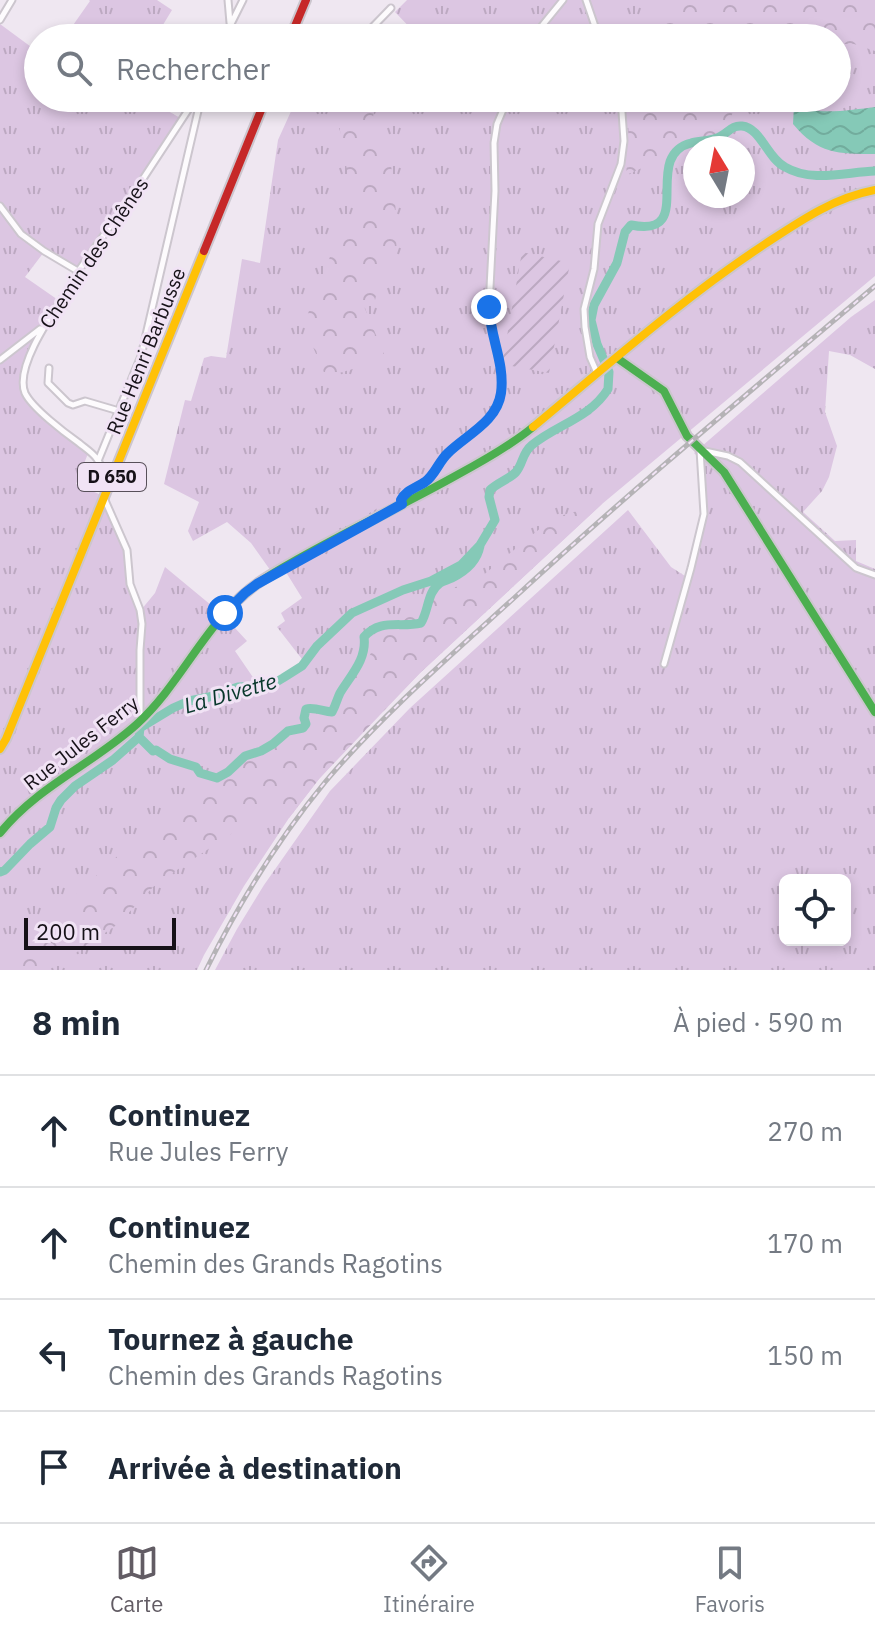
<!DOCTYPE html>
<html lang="fr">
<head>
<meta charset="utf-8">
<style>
	body { margin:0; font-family:"IBM Plex Sans",sans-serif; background:#f6f6f7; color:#1f2937 }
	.controls { position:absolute; right:24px; bottom:24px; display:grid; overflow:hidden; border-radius:12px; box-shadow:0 4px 12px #0003 }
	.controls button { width:72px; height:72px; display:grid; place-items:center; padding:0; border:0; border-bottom:2px solid #e0e1e3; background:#fff; color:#1f2937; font:40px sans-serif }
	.compass { position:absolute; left:683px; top:136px; width:72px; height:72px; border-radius:50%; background:#fff; box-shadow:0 4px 12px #0003; rotate:350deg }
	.scale { position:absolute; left:24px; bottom:20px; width:152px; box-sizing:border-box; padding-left:8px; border:4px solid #161118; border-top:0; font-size:22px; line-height:28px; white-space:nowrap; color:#161118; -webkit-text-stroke:6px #f1e3f5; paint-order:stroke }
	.stop { position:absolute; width:24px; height:24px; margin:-18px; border:6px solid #1a73e8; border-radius:50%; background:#fff }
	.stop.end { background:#1a73e8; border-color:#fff; box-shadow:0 2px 8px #0008 }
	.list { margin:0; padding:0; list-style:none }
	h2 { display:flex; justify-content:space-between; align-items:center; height:104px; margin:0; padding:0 32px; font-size:34px }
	h2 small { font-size:26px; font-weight:400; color:#747a83 }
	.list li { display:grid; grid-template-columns:52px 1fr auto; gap:24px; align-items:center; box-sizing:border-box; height:112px; padding:0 32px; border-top:2px solid #e0e1e3 }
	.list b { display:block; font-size:30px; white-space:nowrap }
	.list p { margin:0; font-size:26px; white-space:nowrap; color:#747a83 }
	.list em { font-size:26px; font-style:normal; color:#747a83 }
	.icon { flex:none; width:44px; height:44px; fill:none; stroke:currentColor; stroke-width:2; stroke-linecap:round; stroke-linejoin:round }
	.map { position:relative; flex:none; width:875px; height:970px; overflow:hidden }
	.search { position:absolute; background:#fff; box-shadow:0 4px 12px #0003; left:24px; right:24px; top:24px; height:88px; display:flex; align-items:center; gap:20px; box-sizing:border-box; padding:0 28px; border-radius:44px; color:#747a83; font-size:30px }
	.sheet { height:552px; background:#fff }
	nav { display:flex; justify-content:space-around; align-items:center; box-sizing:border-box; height:112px; border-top:2px solid #e0e1e3; background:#fff; font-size:22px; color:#747a83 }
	nav a { display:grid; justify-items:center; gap:4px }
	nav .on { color:#625c64 }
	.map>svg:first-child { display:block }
	.grass { fill:url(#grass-tufts); fill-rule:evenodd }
	.forest { fill:url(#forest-crowns) }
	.garden { fill:url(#garden-furrows) }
	.pitch { fill:#dcc6e2 }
	.water { fill:url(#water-waves) }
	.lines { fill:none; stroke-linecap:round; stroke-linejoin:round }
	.river { stroke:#85c9b7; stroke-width:9 }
	.street-casing { stroke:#ccc6ce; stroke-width:9 }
	.fast-casing { stroke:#ccc6ce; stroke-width:12 }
	.slow-casing { stroke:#ccc6ce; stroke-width:12 }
	.jam-casing { stroke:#ccc6ce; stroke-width:12 }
	.street { stroke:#fdfbfd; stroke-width:5 }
	.fast { stroke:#4caf50; stroke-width:8 }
	.slow { stroke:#ffc107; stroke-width:8 }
	.jam { stroke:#c62828; stroke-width:8 }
	.rail-casing { stroke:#b5b3b6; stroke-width:5 }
	.rail { stroke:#f1e3f5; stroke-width:2; stroke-dasharray:6; stroke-linecap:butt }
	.route { stroke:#1a73e8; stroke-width:10 }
	.labels { text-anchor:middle; stroke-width:6; stroke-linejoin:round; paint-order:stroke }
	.shield { fill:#f1e3f5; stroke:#58505a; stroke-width:2 }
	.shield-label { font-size:18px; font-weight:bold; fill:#161118 }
	.street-label { font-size:20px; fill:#161118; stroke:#f1e3f5 }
	.water-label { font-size:22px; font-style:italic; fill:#08372b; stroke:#f1e3f5 }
</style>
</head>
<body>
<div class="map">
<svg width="875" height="970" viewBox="0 0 875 970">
	<defs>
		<pattern id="grass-tufts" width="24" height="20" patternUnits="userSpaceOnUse" patternTransform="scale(2)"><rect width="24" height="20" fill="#dcc6e2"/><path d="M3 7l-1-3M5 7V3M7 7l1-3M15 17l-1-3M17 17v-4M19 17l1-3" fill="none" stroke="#bca9c1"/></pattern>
		<pattern id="forest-crowns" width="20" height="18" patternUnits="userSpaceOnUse" patternTransform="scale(2)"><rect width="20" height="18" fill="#dcc6e2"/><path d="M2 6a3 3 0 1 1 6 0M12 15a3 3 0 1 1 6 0" fill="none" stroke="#bca9c1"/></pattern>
		<pattern id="garden-furrows" width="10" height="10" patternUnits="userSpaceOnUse" patternTransform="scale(2)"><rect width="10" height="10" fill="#dcc6e2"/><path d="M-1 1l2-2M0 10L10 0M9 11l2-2" fill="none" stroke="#bca9c1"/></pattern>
		<pattern id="water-waves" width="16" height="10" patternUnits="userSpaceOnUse" patternTransform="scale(2)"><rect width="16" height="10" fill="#85c9b7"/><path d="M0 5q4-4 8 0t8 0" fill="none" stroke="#72ac9d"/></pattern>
	</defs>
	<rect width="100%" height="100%" fill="#efe7f1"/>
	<path class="grass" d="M89 0H157L172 10 155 38H64L90 1Z
		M407 0H875V276L602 504 420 673 346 749 319 779 289 818 244 886 204 955 197 970H0V24L38 52V98H153L161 103V107L182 119 77 273 44 252 25 277 61 302 31 350 24 388 30 400 89 451 76 484 99 494 104 498 127 550 129 577 141 610 155 593 165 567 223 615 247 641 235 651 259 686C276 683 292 675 305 663L277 627 285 621 281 613 302 598 284 569 273 574 251 543 227 522 193 541 188 531 199 502 164 484 185 400 191 401 204 358 211 356 226 358 242 259 260 263 278 140 297 98H330L349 106 356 98H837V38H418V36L395 12ZM695 148H743V196H695Z
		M875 300V369L850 355 829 351 825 412 837 446 829 477 822 491 803 512 835 541 856 540V561L875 569V970H215L237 929 264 885 330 791 410 708 628 510 671 567 685 576 701 519 697 456 694 453 851 317ZM785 880H845V940H785Z"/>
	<path class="forest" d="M669 0H875V51L854 44H837V38H643L668 6Z
		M356 98H380C374 107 372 117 373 128 375 147 387 146 390 160 397 194 396 231 397 267L382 272 375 300 363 304 386 359 326 377 313 347 307 316 340 231 357 227 361 222 365 206C361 200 356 197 353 191 349 180 339 137 340 126 342 117 350 105 356 98Z
		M627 98H735C734 110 731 125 720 133 716 136 708 137 702 138 676 143 663 149 661 178L642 168 626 175 629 141Z
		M602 504 420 673 319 779 289 818 264 812 156 884 118 924 61 963 41 970H0V967L21 950 67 903 125 849 203 792 233 756 313 717 363 667 379 639 442 591 476 581 553 518Z"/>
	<path class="garden" d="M522 252 570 263 549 373 502 364Z"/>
	<path class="pitch" d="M376 482 393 499 356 521 337 506Z"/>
	<path class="water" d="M794 105C815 116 851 110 875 107V154C838 154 818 154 793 124Z"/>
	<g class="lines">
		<path class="river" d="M139 737 153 751 156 750 170 759 196 767 200 773 217 778 228 772 245 756 261 751 273 744 288 731 303 728 306 724 304 718 306 709C314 707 323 711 332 712 336 705 337 699 340 693 351 675 367 659 364 637 380 618 400 628 421 623 429 610 427 592 440 583 443 581 448 580 452 578 466 571 477 562 480 546
			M0 872 5 870 30 844 50 827 56 808 61 800 75 786 113 760 139 737 140 728 173 708 189 701 209 697 238 687 259 686 273 684 283 678 302 666 317 646 352 613 403 590 431 581 461 565 480 545 495 520 489 497 490 490C497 483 511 478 516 472 523 464 522 453 532 445 556 425 590 418 608 389L609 372 597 344 591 320 594 305 617 263 625 232 631 225C698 239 640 156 691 143 701 140 712 142 721 136 729 132 732 125 742 126 761 128 767 158 785 167 812 183 846 172 875 171"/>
		<g class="street-casing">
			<path id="street" d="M228 0 230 23
				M586 0 599 38
				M0 20 12 0
				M224 38 243 0
				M362 38 391 8
				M532 38 563 0
				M271 98H277
				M0 206 21 234 44 251 76 270 77 273
				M0 360 40 329
				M49 368 48 383 68 403 73 405 85 401 119 411
				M597 373 590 357 585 327 584 309 594 269 598 224 621 164 624 141 621 98
				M98 461 141 356 201 98
				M112 477C100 471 104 469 97 459 93 453 85 448 79 443 65 433 32 408 25 393 13 364 61 302 76 277L77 273 135 191 196 98
				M104 498 127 550 130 584 140 610 142 624 140 650V713
				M402 504 401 500C406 489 416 488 425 482 435 475 439 461 448 453 466 434 497 422 501 393 505 363 489 337 489 307L495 191 494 143 497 124 508 98
				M664 664 691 568 704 514 700 450 728 456 740 462 856 568 875 575"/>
		</g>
		<g class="fast-casing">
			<path id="fast" d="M617 358 664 391 687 436 724 472 875 712
				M0 833C38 786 93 764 137 724 185 680 208 615 264 579 326 540 393 511 457 475 483 461 510 446 533 427"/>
		</g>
		<g class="slow-casing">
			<path id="slow" d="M533 427C609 364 683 298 765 244 800 221 833 198 875 190
				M0 749 6 739 204 251"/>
		</g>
		<g class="jam-casing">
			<path id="jam" d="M290 38 306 0
				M204 251 266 98"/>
		</g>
		<use href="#street" class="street"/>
		<use href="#fast" class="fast"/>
		<use href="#slow" class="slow"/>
		<use href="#jam" class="jam"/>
		<g class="rail-casing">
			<path id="rail" d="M206 970C239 903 278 839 326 781 382 715 449 657 513 599 630 491 753 389 875 286"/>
		</g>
		<use href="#rail" class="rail"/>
	</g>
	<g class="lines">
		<path class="route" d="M225 613 245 593 257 584 402 504 401 500C406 490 416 488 425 482 435 475 439 461 448 453 466 435 497 422 501 393 505 363 490 337 489 307"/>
	</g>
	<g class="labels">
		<rect class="shield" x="78" y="463" width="68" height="28" rx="6"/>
		<g class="shield-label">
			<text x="112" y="483">D 650</text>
		</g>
		<g class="street-label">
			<text transform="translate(94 253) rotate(-56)" y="7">Chemin des Chênes</text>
			<text transform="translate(146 351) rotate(-68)" y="7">Rue Henri Barbusse</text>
			<text transform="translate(81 743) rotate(-38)" y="7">Rue Jules Ferry</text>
		</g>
		<g class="water-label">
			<text transform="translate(230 693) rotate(-16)" y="8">La Divette</text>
		</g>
	</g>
</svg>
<div class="controls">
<button><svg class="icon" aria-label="locate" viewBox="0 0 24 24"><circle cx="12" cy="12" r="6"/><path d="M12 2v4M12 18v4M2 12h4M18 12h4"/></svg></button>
</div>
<svg class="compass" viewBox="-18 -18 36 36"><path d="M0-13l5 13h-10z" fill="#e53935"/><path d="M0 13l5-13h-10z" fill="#747a83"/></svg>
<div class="scale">200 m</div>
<div class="stop" style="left:225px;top:613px"></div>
<div class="stop end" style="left:489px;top:307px"></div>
<div class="search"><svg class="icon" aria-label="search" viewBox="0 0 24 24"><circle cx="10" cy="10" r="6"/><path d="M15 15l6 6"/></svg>Rechercher</div>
</div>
<section class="sheet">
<h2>8 min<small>À pied · 590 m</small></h2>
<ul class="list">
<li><svg class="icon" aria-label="ahead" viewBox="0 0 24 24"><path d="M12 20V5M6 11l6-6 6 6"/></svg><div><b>Continuez</b><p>Rue Jules Ferry</p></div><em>270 m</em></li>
<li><svg class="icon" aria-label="ahead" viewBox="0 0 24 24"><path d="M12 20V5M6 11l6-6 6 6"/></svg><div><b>Continuez</b><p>Chemin des Grands Ragotins</p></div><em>170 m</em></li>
<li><svg class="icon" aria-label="left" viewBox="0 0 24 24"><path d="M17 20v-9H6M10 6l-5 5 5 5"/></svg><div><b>Tournez à gauche</b><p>Chemin des Grands Ragotins</p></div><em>150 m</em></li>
<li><svg class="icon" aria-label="arrive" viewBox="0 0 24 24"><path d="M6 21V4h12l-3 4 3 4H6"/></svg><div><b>Arrivée à destination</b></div></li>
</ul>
</section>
<nav>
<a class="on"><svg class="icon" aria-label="map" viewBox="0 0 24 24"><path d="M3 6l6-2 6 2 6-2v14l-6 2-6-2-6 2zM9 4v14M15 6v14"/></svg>Carte</a>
<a><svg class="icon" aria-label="directions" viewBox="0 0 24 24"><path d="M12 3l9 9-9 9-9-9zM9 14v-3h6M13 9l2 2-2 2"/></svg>Itinéraire</a>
<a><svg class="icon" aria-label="saved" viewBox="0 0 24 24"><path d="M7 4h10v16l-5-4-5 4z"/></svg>Favoris</a>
</nav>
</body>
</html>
